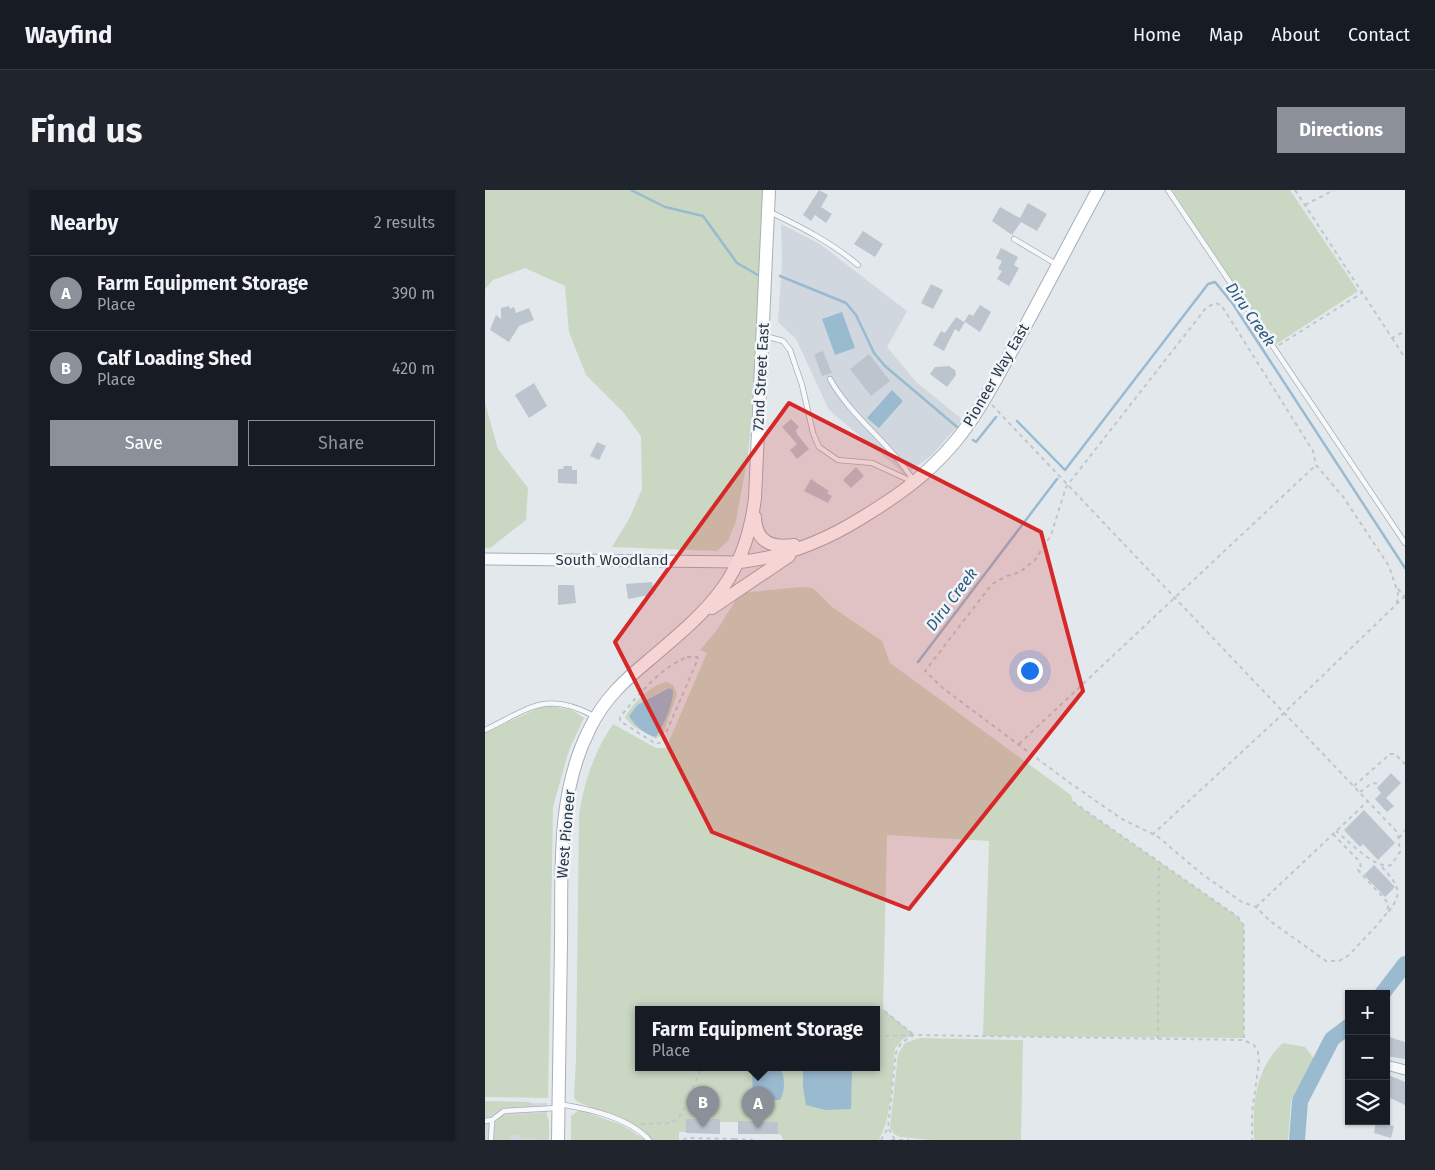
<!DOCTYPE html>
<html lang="en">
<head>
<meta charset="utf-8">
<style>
	body { margin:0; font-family:"Fira Sans",sans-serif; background:#20242c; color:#f1f3f6 }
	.controls { position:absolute; right:15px; bottom:15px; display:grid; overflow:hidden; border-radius:0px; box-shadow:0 1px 4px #0004 }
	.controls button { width:45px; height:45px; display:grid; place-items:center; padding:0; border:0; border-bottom:1px solid #363941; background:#171b24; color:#f1f3f6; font:25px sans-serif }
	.you { position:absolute; left:544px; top:480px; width:18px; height:18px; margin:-12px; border:4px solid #fff; border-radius:50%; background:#1a73e8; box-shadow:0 0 0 8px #1a73e833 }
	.badge { display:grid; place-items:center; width:32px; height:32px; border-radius:50%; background:#8c9099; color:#fff; font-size:16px; font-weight:700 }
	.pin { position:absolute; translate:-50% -41px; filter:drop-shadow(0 1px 2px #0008) }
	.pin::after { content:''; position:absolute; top:26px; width:18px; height:15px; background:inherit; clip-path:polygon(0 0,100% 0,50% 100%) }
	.popup { position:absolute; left:150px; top:816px; width:245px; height:65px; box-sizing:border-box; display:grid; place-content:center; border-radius:0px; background:#171b24; filter:drop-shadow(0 1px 4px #0005); font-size:16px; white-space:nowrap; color:#9ea1a6 }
	.popup b { font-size:19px; color:#f1f3f6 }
	.popup::after { content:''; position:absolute; left:50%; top:100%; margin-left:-10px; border:10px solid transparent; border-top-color:#171b24 }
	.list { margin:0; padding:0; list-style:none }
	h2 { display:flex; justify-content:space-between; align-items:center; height:65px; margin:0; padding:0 20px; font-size:21px }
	h2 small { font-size:16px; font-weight:400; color:#9ea1a6 }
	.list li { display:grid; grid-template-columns:32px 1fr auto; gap:15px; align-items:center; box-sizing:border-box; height:75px; padding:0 20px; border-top:1px solid #363941 }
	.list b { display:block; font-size:19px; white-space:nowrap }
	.list p { margin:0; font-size:16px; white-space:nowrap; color:#9ea1a6 }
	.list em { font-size:16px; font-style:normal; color:#9ea1a6 }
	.actions { display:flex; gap:10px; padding:15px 20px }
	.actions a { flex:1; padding:11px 0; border:1px solid #8c9099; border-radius:0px; text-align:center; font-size:18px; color:#8c9099 }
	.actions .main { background:#8c9099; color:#fff }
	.icon { flex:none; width:28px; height:28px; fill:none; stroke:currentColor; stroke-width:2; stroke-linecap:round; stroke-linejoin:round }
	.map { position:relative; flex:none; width:920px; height:950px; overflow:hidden; border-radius:0px }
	header { display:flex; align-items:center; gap:30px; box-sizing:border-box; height:70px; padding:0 25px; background:#171b24; border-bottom:1px solid #363941 }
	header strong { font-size:24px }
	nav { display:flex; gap:28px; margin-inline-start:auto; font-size:18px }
	.intro { display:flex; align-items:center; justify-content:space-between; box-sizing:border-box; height:120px; padding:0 30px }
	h1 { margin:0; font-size:35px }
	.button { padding:12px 22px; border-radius:0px; background:#8c9099; color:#fff; font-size:18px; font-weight:700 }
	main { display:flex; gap:30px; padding:0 30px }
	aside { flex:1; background:#171b24; border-radius:0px; box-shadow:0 1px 4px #0004 }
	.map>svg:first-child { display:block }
	.built { fill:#d1d7df }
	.green { fill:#cad7c3; fill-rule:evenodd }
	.water { fill:#9abad0 }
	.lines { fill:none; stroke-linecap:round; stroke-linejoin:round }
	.stream { stroke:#9abad0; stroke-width:2.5 }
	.river { stroke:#9abad0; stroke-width:16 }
	.building { fill:#bcc4cd }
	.service-casing { stroke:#a7afb7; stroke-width:6 }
	.minor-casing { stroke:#a7afb7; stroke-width:11 }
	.tertiary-casing { stroke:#a7afb7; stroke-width:13 }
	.secondary-casing { stroke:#a7afb7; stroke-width:14 }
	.path { stroke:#c0c6cb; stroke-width:2; stroke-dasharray:4 4; stroke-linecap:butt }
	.service { stroke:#f6f8fa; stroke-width:4.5 }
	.minor { stroke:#f6f8fa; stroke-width:9 }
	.tertiary { stroke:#f6f8fa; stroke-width:11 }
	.secondary { stroke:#fff; stroke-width:12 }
	.marked { fill:#d62828; fill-opacity:0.2; stroke:#d62828; stroke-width:4; stroke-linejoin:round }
	.labels { text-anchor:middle; stroke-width:5; stroke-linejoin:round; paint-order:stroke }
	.street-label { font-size:15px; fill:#283747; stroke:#f3f6f9 }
	.water-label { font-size:16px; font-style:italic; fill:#2d5b80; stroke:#f3f6f9 }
</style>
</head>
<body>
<header>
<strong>Wayfind</strong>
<nav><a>Home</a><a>Map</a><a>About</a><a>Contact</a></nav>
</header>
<div class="intro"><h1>Find us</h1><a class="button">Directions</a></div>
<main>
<aside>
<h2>Nearby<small>2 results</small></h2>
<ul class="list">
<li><span class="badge">A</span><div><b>Farm Equipment Storage</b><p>Place</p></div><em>390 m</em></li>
<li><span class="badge">B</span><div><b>Calf Loading Shed</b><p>Place</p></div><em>420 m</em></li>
</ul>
<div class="actions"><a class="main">Save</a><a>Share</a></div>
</aside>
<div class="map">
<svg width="920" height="950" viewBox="0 0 920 950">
	<rect width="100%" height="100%" fill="#e3e8ec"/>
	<path class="built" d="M296 34 335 54 422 121 402 157 431 192 478 230 446 266 418 286 414 279 344 220 311 149 293 132 297 71Z
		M62 913V950H0V914Z"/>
	<path class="green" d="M0 0H277L271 179 263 265 251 331 243 351 232 361 127 357 145 327 157 299 156 246 138 222 101 185 84 142 80 96 40 78 8 90 0 99Z
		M687 0H805L873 101 790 155Z
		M0 213 13 259 43 298 41 330 5 358H0Z
		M317 397 328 398 347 417 397 451 405 473 586 605 588 612 753 727 759 736V848L498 846 504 651 402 645 398 819 429 845 418 849 410 858 406 908 401 933 394 950H298L296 945 293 944V932H235V929H201V942H194V950H166L154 938 91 911 89 907 91 869 94 626C99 592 109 562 128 534L171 558H181L222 463 215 460 232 440 255 403ZM154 819H392V877H154Z
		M182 492 188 495 192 504 178 544 171 549 148 536 140 528C146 515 167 493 182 492ZM184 498C184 516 182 533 171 547 160 545 149 535 144 526L152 515Z
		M60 515 87 520 99 528 84 560 68 617 63 908 0 907V543Z
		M435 848 538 850 536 950H446L415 947 409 944 405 937 413 864 420 853Z
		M798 853 820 857 829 869 806 911 803 950H769C767 914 770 879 798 853Z
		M0 911 44 912 51 915 17 918 0 928Z
		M94 920 137 935 160 950H86V926Z
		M60 923 64 930V950L35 948V945H25V950H8V938L16 926Z"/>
	<path class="water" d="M357 122 370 158 350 165 337 129Z
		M407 200 418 211 394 238 382 228Z
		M184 498 188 500C189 512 178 538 171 547 160 545 149 535 144 526L152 515Z
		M318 877H367L366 919 340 920 321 915 318 897Z
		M294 878C301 885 300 902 295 910H268L267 879Z"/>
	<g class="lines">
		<path class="stream" d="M146 0 180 17 218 26 252 73 273 85
			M295 86 361 113 371 125 389 163 400 176 472 237
			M532 231 580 280 723 94 730 92 748 114 920 378
			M488 250 491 252 511 227
			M433 472 572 289"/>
		<path class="river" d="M897 804 920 774
			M812 950 815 911 847 849 864 836"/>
	</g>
	<path class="building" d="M334 0 343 5 336 17 347 24 341 33 330 25 326 31 318 25Z
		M543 13 562 24 552 41 536 32 527 45 507 31 515 17 535 28Z
		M378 41 398 54 390 67 369 54Z
		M516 58 533 67 529 75 534 78 524 96 512 89 517 81 513 79 517 71 511 68Z
		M446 94 458 100 448 119 436 113Z
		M495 115 506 122 495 142 480 132 474 142 470 139 459 161 448 155 456 141 460 143 471 127 479 132 484 124 488 126Z
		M24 116 25 119 29 117 31 123 44 118 49 130 34 136 24 152 5 140 11 125 16 129V118Z
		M338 161 347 183 337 186 329 164Z
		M384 164 405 191 386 206 365 179Z
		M464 176 470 180 471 185 462 197 445 184 450 177Z
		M49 193 62 216 44 228 30 205Z
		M306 229 314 237 311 240 312 244 324 259 312 269 305 260 312 254 297 237Z
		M112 252 121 256 114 270 105 266Z
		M79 276H87V280H92V294L73 293V279H78Z
		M371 277 379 286 366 298 358 290Z
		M326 289 344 301 342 303 347 306 343 313 319 301Z
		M167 392 169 404 143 409 141 394Z
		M73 395H89L91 413 73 415Z
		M906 583 916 593 901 608 909 616 902 622 890 609 896 603 892 598Z
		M879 620 910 653 893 670 878 654 875 657 859 640Z
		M889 675 910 697 900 707 879 685Z
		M901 846 920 852V869L901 866Z
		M901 884 920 892V915L901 906Z
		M201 929H235V944L201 943Z
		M253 931 293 932V944H253Z
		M891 932 909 936 906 948 889 943Z"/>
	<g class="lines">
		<g class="service-casing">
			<path id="service" d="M683 0 920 353
				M285 22C316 37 346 52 373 75
				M529 49 571 74
				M280 146 298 151 305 160 317 195 328 243 334 257 353 270 387 273 426 291
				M345 189C366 227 405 253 428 290
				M0 540C44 519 61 500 109 526
				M74 914C104 919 143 927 164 950
				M0 931 7 930 19 921 72 918
				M6 950 7 930"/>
		</g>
		<g class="minor-casing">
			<path id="minor" d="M905 876 920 880"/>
		</g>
		<g class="tertiary-casing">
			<path id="tertiary" d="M0 369 255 372"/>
		</g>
		<g class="secondary-casing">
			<path id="secondary" d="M270 327C271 352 286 358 309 355
				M255 372C300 367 340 351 378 327 414 305 441 286 469 253 492 226 508 194 525 164 555 110 583 55 613 0
				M227 418 304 366
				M73 950C74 884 75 819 76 753 77 681 71 604 105 538 119 509 140 490 164 470 224 419 260 390 270 308L284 0"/>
		</g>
		<path class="path" d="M810 0 907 148 920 141
			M820 15 849 0
			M907 148 920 168
			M794 155 877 103
			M507 215 913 643 915 662 906 675C890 680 864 651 851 641
			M913 399 920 407
			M202 467H212L213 469 177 552 171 554 135 531V527C154 504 174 479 202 467Z
			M534 554 831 275
			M869 596 905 564H910L920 574
			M875 602 887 593 895 594
			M588 612 753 727 759 736V850
			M848 644 875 672 876 678 873 680 904 714 901 724 893 734 864 765 854 771H841L785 731 771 717 757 712 717 684 672 646 637 629 585 593 459 499 440 481 507 394 522 386 535 382 550 370 566 345 581 297 721 118 730 113 736 115 742 124 828 261 831 275 859 308 904 376 913 403 912 413
			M667 645 800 522 920 406
			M914 648 920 640
			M897 677C912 694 920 702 903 722
			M771 717 883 611
			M392 820H398L429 845
			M392 846 427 845
			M673 849 674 672
			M895 933 896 931
			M156 934 187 933 196 925 217 877
			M404 939 410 950
			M249 949 268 950
			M198 950 202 948 249 949
			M396 950 403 938 411 863 416 853 429 845 759 850 769 855 773 862 774 873 767 922V950
			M406 950H424"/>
		<use href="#service" class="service"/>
		<use href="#minor" class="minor"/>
		<use href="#tertiary" class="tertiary"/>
		<use href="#secondary" class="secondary"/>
	</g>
	<path class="marked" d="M304 213 556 342 598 501 424 719 227 642 130 452Z"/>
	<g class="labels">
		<g class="street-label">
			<text transform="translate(511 185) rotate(-60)" y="5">Pioneer Way East</text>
			<text transform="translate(276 187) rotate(-87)" y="5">72nd Street East</text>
			<text x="127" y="375">South Woodland</text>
			<text transform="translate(81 644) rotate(-85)" y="5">West Pioneer</text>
		</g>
		<g class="water-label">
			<text transform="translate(766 124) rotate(55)" y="6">Diru Creek</text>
			<text transform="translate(466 409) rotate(-53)" y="6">Diru Creek</text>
		</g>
	</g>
</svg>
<div class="controls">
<button>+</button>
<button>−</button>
<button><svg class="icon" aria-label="layers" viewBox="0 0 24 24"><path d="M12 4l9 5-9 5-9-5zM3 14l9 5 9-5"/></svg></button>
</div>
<div class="you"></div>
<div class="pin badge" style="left:273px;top:938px">A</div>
<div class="popup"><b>Farm Equipment Storage</b>Place</div>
<div class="pin badge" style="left:218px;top:937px">B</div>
</div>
</main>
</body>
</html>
